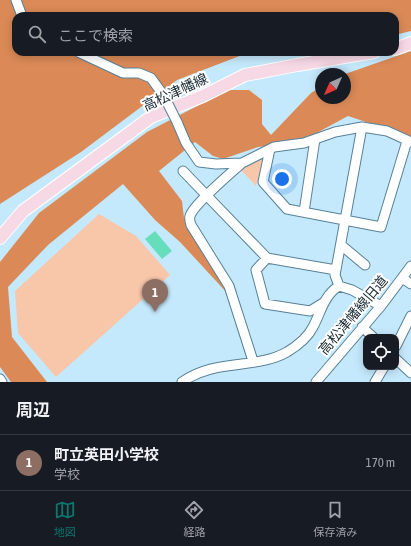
<!DOCTYPE html>
<html lang="ja">
<head>
<meta charset="utf-8">
<style>
	body { margin:0; font-family:"Asap Condensed","Noto Sans JP",sans-serif; background:#242831; color:#f1f3f6 }
	.controls { position:absolute; right:12px; bottom:12px; display:grid; overflow:hidden; border-radius:8px; box-shadow:0 2px 10px #0003 }
	.controls button { width:36px; height:36px; display:grid; place-items:center; padding:0; border:0; border-bottom:1px solid #363941; background:#171b24; color:#f1f3f6; font:20px sans-serif }
	.compass { position:absolute; left:315px; top:68px; width:36px; height:36px; border-radius:50%; background:#171b24; box-shadow:0 2px 10px #0003; rotate:225deg }
	.you { position:absolute; left:282px; top:179px; width:14px; height:14px; margin:-10px; border:3px solid #fff; border-radius:50%; background:#1a73e8; box-shadow:0 0 0 6px #1a73e833 }
	.badge { display:grid; place-items:center; width:26px; height:26px; border-radius:50%; background:#0f766e; color:#fff; font-size:13px; font-weight:700 }
	.pin { position:absolute; translate:-50% -33px; filter:drop-shadow(0 1px 2px #0008) }
	.pin::after { content:''; position:absolute; top:21px; width:14px; height:12px; background:inherit; clip-path:polygon(0 0,100% 0,50% 100%) }
	.list { margin:0; padding:0; list-style:none }
	h2 { display:flex; justify-content:space-between; align-items:center; height:52px; margin:0; padding:0 16px; font-size:17px }
	h2 small { font-size:13px; font-weight:400; color:#9ea1a6 }
	.list li { display:grid; grid-template-columns:26px 1fr auto; gap:12px; align-items:center; box-sizing:border-box; height:56px; padding:0 16px; border-top:1px solid #363941 }
	.list b { display:block; font-size:15px; white-space:nowrap }
	.list p { margin:0; font-size:13px; white-space:nowrap; color:#9ea1a6 }
	.list em { font-size:13px; font-style:normal; color:#9ea1a6 }
	.icon { flex:none; width:22px; height:22px; fill:none; stroke:currentColor; stroke-width:2; stroke-linecap:round; stroke-linejoin:round }
	.map { position:relative; flex:none; width:411px; height:382px; overflow:hidden }
	.search { position:absolute; background:#171b24; box-shadow:0 2px 10px #0003; left:12px; right:12px; top:12px; height:44px; display:flex; align-items:center; gap:10px; box-sizing:border-box; padding:0 14px; border-radius:12px; color:#9ea1a6; font-size:15px }
	.sheet { height:108px; background:#171b24 }
	nav { display:flex; justify-content:space-around; align-items:center; box-sizing:border-box; height:56px; border-top:1px solid #363941; background:#171b24; font-size:11px; color:#9ea1a6 }
	nav a { display:grid; justify-items:center; gap:2px }
	nav .on { color:#0f766e }
	.map>svg:first-child { display:block }
	.green { fill:#f8c6a9 }
	.forest { fill:#db8a57 }
	.water { fill:#67debb }
	.lines { fill:none; stroke-linecap:round; stroke-linejoin:round }
	.minor-casing { stroke:#578197; stroke-width:11 }
	.major-casing { stroke:#fff; stroke-width:14 }
	.minor { stroke:#fff; stroke-width:9 }
	.major { stroke:#f7d8e5; stroke-width:12 }
	.minor-bridge-casing { stroke:#578197; stroke-width:11; stroke-linecap:butt }
	.minor-bridge { stroke:#fff; stroke-width:9 }
	.labels { text-anchor:middle; stroke-width:4; stroke-linejoin:round; paint-order:stroke }
	.street-label { font-size:14px; fill:#172932; stroke:#fff }
</style>
</head>
<body>
<div class="map">
<svg width="411" height="382" viewBox="0 0 411 382">
	<rect width="100%" height="100%" fill="#c5e9fc"/>
	<path class="green" d="M261 157 264 159 256 186 240 169Z
		M99 214 136 236 170 275 56 377 18 333 15 291Z"/>
	<path class="forest" d="M0 0H411V31L395 35V16H16V52H250L177 80 81 152 0 204Z
		M411 51V137L348 116 300 142 258 147 223 159 213 156 195 142 159 171 182 201 184 218 226 286 228 294 180 242 155 220 123 184 48 245 8 287 12 337 47 382H11L0 367V262L39 213 147 132 228 90H249L262 100V124L271 135 311 93 321 87V98H345V74Z"/>
	<path class="water" d="M155 231 172 251 162 259 145 239Z"/>
	<g class="lines">
		<g class="minor-casing">
			<path id="minor" d="M16 0 22 16
				M78 52 123 73H139L151 78 164 96
				M177 122 186 143 199 162 216 164 242 163 274 147 304 143 335 132 362 127 387 131 411 142
				M270 149 263 182 287 209 381 227 407 141
				M242 163C231 173 194 204 190 216 189 219 190 222 191 225L229 286 253 361
				M183 171 267 258 256 270 265 304 310 311 323 303
				M304 212 315 139
				M341 245 365 265
				M267 258 336 270
				M402 278 411 284
				M339 286 335 275 362 127
				M362 327 373 337
				M396 346 411 316
				M396 359 411 373
				M0 379 2 382
				M182 382C216 358 255 370 287 352 297 346 308 337 313 327 321 312 324 295 339 286L352 290 381 306
				M316 382 381 306 411 266
				M375 382 384 367"/>
		</g>
		<g class="major-casing">
			<path id="major" d="M395 49 411 43
				M0 238 23 211 151 117 203 96 245 75 297 65 374 52"/>
		</g>
		<use href="#minor" class="minor"/>
		<use href="#major" class="major"/>
		<g class="minor-bridge-casing">
			<path id="minor-bridge" d="M164 96 177 122"/>
		</g>
		<use href="#minor-bridge" class="minor-bridge"/>
	</g>
	<g class="labels">
		<g class="street-label">
			<text transform="translate(175 92) rotate(-25)" y="5">高松津幡線</text>
			<text transform="translate(353 315) rotate(-50)" y="5">高松津幡線旧道</text>
		</g>
	</g>
</svg>
<div class="controls">
<button><svg class="icon" aria-label="locate" viewBox="0 0 24 24"><circle cx="12" cy="12" r="6"/><path d="M12 2v4M12 18v4M2 12h4M18 12h4"/></svg></button>
</div>
<svg class="compass" viewBox="-18 -18 36 36"><path d="M0-13l5 13h-10z" fill="#e53935"/><path d="M0 13l5-13h-10z" fill="#9ea1a6"/></svg>
<div class="you"></div>
<div class="pin badge" style="left:155px;top:312px;background:#8d6e63">1</div>
<div class="search"><svg class="icon" aria-label="search" viewBox="0 0 24 24"><circle cx="10" cy="10" r="6"/><path d="M15 15l6 6"/></svg>ここで検索</div>
</div>
<section class="sheet">
<h2>周辺<small></small></h2>
<ul class="list">
<li><span class="badge" style="background:#8d6e63">1</span><div><b>町立英田小学校</b><p>学校</p></div><em>170 m</em></li>
</ul>
</section>
<nav>
<a class="on"><svg class="icon" aria-label="map" viewBox="0 0 24 24"><path d="M3 6l6-2 6 2 6-2v14l-6 2-6-2-6 2zM9 4v14M15 6v14"/></svg>地図</a>
<a><svg class="icon" aria-label="directions" viewBox="0 0 24 24"><path d="M12 3l9 9-9 9-9-9zM9 14v-3h6M13 9l2 2-2 2"/></svg>経路</a>
<a><svg class="icon" aria-label="saved" viewBox="0 0 24 24"><path d="M7 4h10v16l-5-4-5 4z"/></svg>保存済み</a>
</nav>
</body>
</html>
